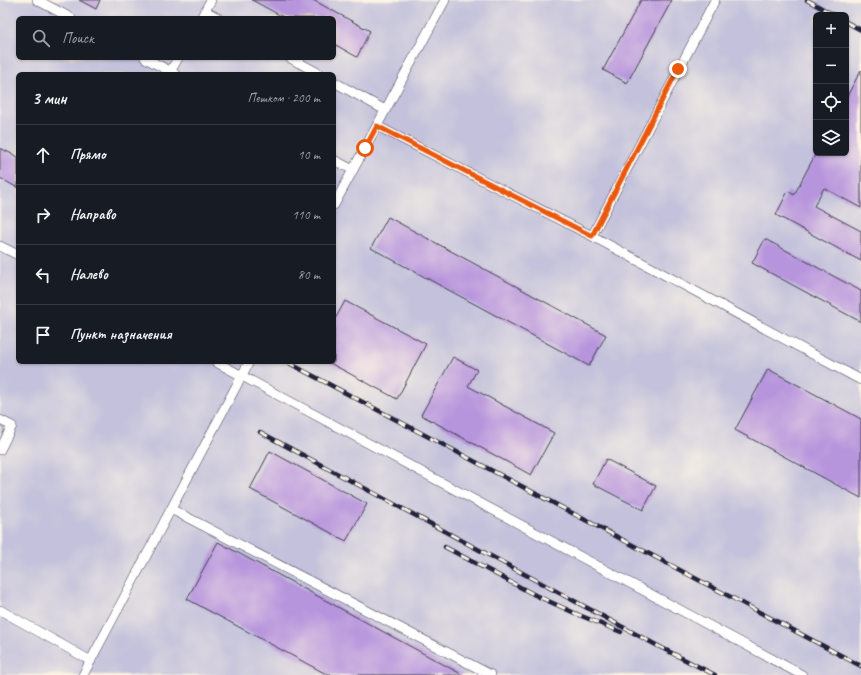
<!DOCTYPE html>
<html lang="ru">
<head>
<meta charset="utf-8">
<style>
	body { margin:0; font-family:Caveat,sans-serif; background:#20242c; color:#f1f3f6 }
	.controls { position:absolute; right:12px; top:12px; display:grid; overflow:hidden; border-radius:6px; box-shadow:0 1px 3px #0004 }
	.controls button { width:36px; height:36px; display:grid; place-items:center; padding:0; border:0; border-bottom:1px solid #363941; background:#171b24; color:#f1f3f6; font:20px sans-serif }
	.stop { position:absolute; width:12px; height:12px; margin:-9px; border:3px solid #ea580c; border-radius:50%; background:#fff }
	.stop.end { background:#ea580c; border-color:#fff; box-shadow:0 1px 4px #0008 }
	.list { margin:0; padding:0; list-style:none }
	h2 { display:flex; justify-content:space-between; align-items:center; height:52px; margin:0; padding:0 16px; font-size:17px }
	h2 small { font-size:13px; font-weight:400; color:#9ea1a6 }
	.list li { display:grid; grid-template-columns:26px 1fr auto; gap:12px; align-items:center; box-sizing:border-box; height:60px; padding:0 16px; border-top:1px solid #363941 }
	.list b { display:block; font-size:15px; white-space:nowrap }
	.list em { font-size:13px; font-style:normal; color:#9ea1a6 }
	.icon { flex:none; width:22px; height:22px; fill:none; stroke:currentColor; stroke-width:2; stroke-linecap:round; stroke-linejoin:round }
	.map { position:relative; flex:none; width:861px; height:675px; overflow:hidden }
	.search { position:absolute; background:#171b24; box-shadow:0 1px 3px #0004; left:16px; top:16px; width:320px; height:44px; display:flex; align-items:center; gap:10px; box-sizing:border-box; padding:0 14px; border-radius:6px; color:#9ea1a6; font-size:15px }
	.panel { position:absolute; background:#171b24; box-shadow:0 1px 3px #0004; left:16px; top:72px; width:320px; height:292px; border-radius:6px }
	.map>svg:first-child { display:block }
	.industrial { fill:#c3c1db; fill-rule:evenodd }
	.building { fill:#b795dd }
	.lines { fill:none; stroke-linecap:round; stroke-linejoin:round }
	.service-casing { stroke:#413f50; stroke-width:10 }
	.service { stroke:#fff; stroke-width:9 }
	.rail-casing { stroke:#22223b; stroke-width:4.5 }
	.rail { stroke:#fcf5e5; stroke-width:3; stroke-dasharray:9; stroke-linecap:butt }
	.route { stroke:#ea580c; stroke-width:5 }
</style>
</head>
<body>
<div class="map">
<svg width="861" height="675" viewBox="0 0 861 675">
	<rect width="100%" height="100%" fill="#fcf5e5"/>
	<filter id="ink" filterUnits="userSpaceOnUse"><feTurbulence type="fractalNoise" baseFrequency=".025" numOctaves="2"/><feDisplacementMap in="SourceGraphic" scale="8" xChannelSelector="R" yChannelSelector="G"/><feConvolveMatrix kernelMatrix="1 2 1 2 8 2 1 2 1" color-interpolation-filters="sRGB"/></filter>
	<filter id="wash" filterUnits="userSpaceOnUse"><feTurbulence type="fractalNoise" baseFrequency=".012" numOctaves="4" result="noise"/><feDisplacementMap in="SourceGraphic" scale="16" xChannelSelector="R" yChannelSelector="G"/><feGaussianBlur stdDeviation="0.9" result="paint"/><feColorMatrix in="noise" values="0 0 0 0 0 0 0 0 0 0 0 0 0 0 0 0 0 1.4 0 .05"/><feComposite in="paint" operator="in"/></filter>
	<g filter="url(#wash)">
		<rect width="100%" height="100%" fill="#f0e4c5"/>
		<path class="industrial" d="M0 0H861V675H0ZM816 15H846V153H816ZM18 18H334V58H18ZM18 74H334V362H18Z"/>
		<g id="blocks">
			<path class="building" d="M79 0H100L96 9Z
				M252 0H313L370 31 357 57 334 44V18H285Z
				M641 0H672L627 83 603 70Z
				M861 70V208L824 188 814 206 861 231V261L776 215 788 191 794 195 816 153H846V98Z
				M0 148 18 157V188L0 178Z
				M388 217 606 335 589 366 371 248Z
				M765 239 861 291V322L752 263Z
				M345 301 426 344 397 399 328 362H334V321Z
				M453 357 477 370 468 386 554 433 531 475 421 415Z
				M768 369 861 419V498L735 430Z
				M270 451 367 504 346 541 250 489Z
				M606 459 656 486 643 510 593 484Z
				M218 542 463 675H328L187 599Z"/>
		</g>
	</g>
	<g filter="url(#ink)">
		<use href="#blocks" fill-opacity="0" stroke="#413f50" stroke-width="1"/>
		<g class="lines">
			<g class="service-casing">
				<path id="service" d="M37 0 71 18
					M205 11 218 18
					M201 18 211 0
					M145 58 175 74
					M290 58 320 74
					M169 74 178 58
					M334 82 385 110
					M377 126 592 236 861 380
					M334 160 353 170
					M334 205 445 0
					M592 236 715 0
					M0 246 18 255
					M216 362 802 675
					M0 420 12 426 0 450
					M171 509 491 675
					M0 610 91 661
					M83 675 249 362"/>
			</g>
			<use href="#service" class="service"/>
			<g class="rail-casing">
				<path id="rail" d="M807 0 834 15
					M846 22 861 30
					M287 362 861 666
					M260 432 658 646 715 675
					M445 547 535 595 579 615 621 632"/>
			</g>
			<use href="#rail" class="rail"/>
		</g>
	</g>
	<g class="lines" filter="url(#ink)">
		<path class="route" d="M365 148 377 126 592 236 678 69"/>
	</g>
</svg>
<div class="controls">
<button>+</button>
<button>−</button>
<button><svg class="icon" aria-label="locate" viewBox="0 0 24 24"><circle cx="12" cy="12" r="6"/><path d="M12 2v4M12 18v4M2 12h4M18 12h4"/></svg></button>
<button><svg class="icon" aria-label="layers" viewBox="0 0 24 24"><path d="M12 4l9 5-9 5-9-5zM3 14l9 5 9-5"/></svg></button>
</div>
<div class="stop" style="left:365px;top:148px"></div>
<div class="stop end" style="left:678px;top:69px"></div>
<div class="search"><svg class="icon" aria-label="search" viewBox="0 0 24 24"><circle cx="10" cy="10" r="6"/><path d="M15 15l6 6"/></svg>Поиск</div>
<section class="panel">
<h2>3 мин<small>Пешком · 200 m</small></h2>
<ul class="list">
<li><svg class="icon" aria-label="ahead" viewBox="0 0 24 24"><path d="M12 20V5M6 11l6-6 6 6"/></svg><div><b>Прямо</b></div><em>10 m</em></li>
<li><svg class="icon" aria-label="right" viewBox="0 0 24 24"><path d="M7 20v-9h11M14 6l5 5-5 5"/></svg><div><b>Направо</b></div><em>110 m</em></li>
<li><svg class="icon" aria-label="left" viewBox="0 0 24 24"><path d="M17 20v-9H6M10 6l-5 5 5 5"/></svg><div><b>Налево</b></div><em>80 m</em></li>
<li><svg class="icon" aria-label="arrive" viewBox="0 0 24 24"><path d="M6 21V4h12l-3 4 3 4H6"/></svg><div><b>Пункт назначения</b></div></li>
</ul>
</section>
</div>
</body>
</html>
